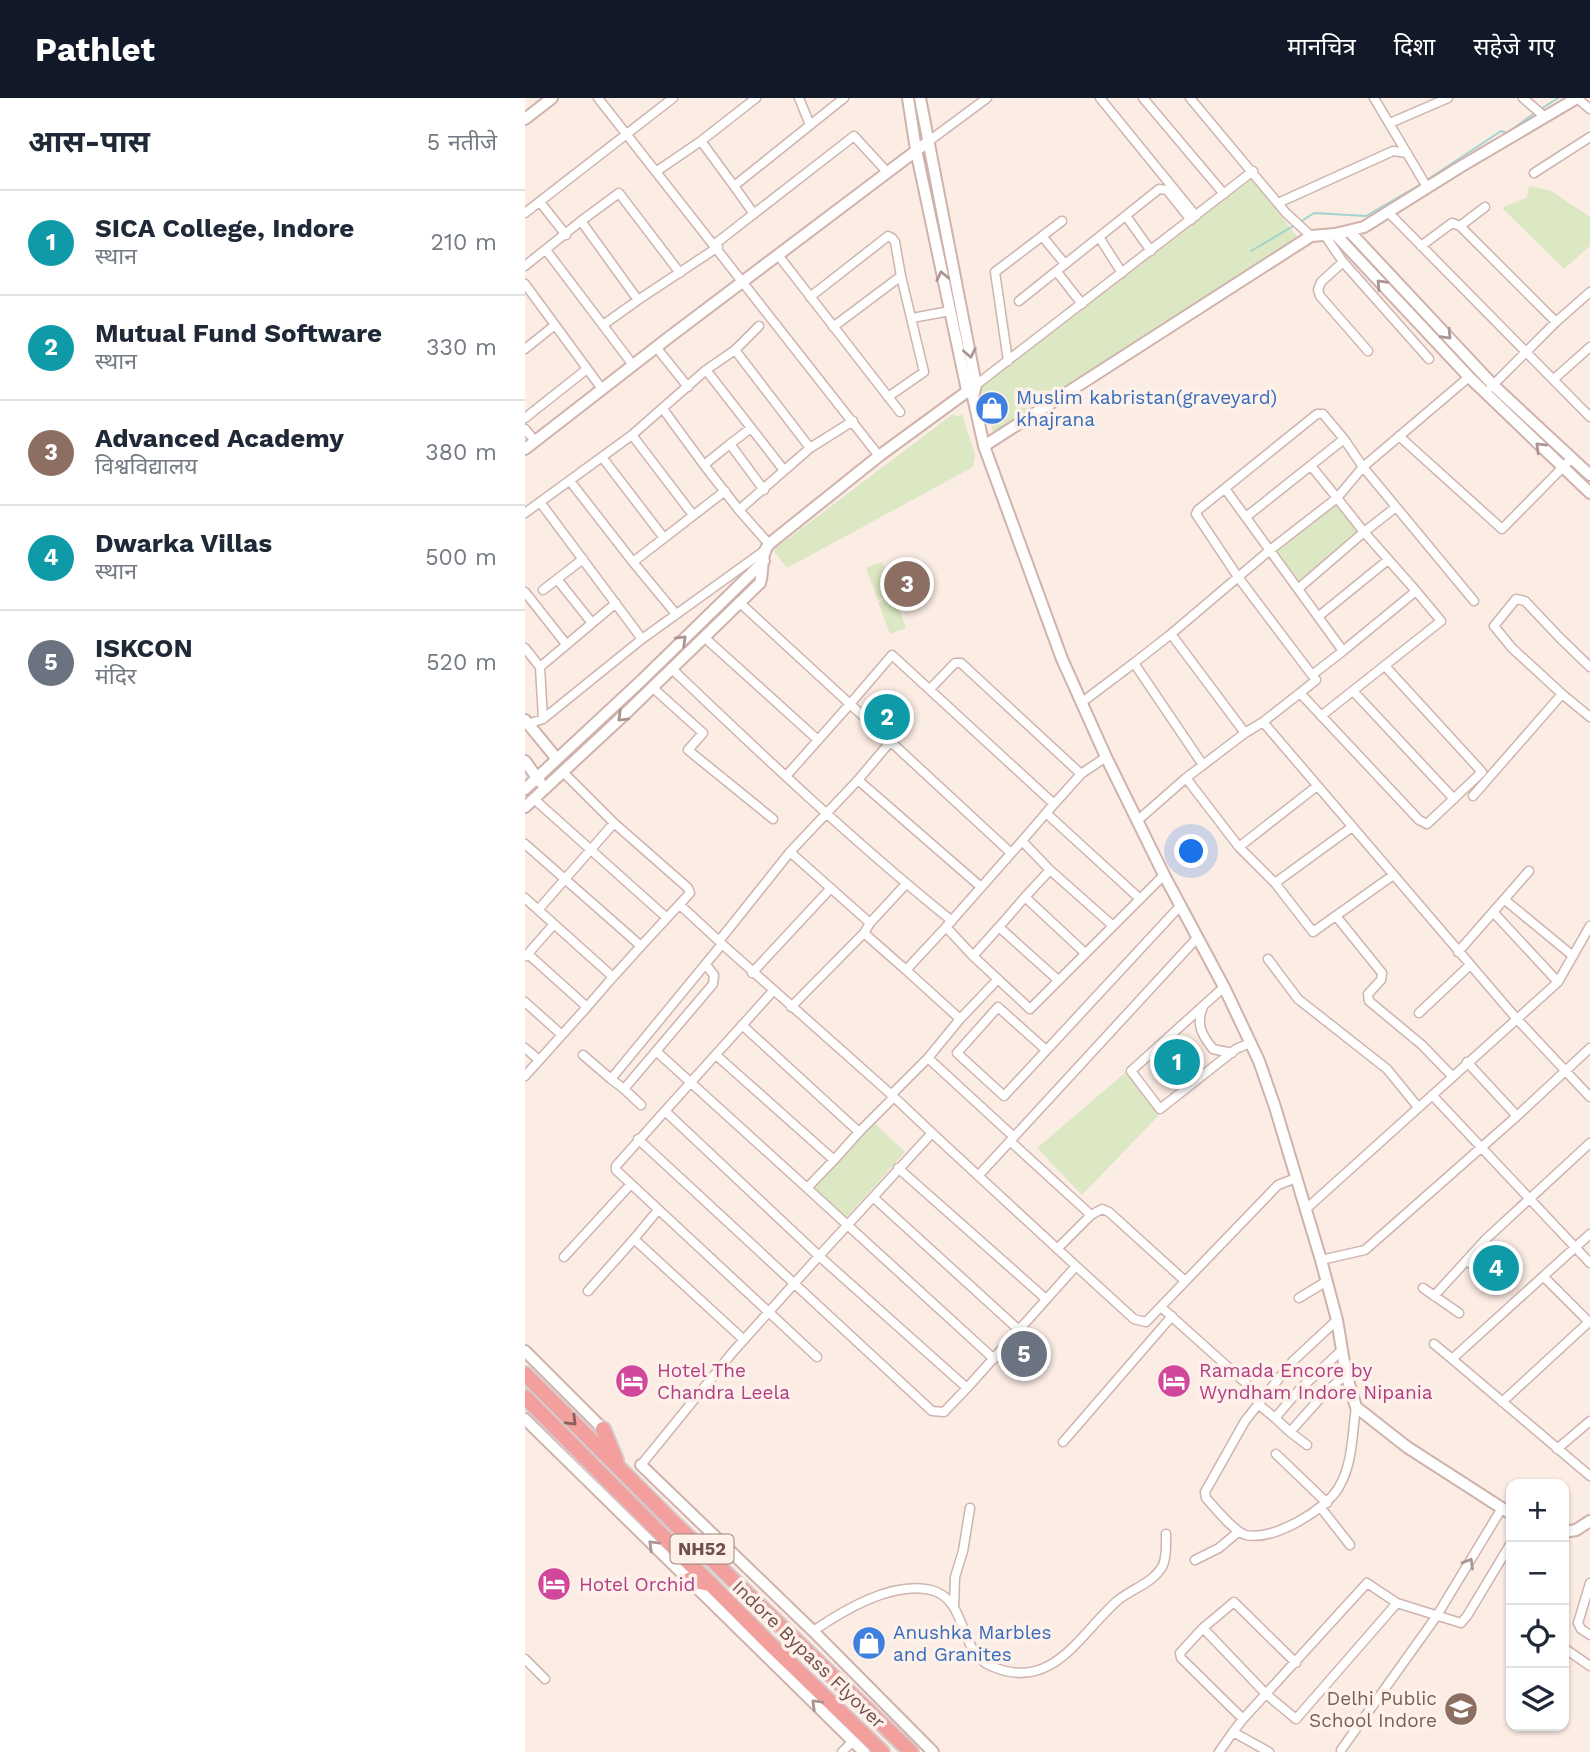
<!DOCTYPE html>
<html lang="hi">
<head>
<meta charset="utf-8">
<style>
	body { margin:0; font-family:"Work Sans","Noto Sans Devanagari",sans-serif; background:#f2f2f3; color:#1f2937 }
	.controls { position:absolute; right:21px; bottom:21px; display:grid; overflow:hidden; border-radius:14px; box-shadow:0 2px 5px #0004 }
	.controls button { width:63px; height:63px; display:grid; place-items:center; padding:0; border:0; border-bottom:2px solid #e0e1e3; background:#fff; color:#1f2937; font:35px sans-serif }
	.you { position:absolute; left:667px; top:754px; width:24px; height:24px; margin:-18px; border:5px solid #fff; border-radius:50%; background:#1a73e8; box-shadow:0 0 0 10px #1a73e833 }
	.badge { display:grid; place-items:center; width:46px; height:46px; border-radius:50%; background:#111827; color:#fff; font-size:23px; font-weight:700 }
	.pin { position:absolute; translate:-50% -50%; border:4px solid #fff; box-shadow:0 2px 7px #0006 }
	.list { margin:0; padding:0; list-style:none }
	h2 { display:flex; justify-content:space-between; align-items:center; height:91px; margin:0; padding:0 28px; font-size:30px }
	h2 small { font-size:23px; font-weight:400; color:#747a83 }
	.list li { display:grid; grid-template-columns:46px 1fr auto; gap:21px; align-items:center; box-sizing:border-box; height:105px; padding:0 28px; border-top:2px solid #e0e1e3 }
	.list b { display:block; font-size:26px; white-space:nowrap }
	.list p { margin:0; font-size:23px; white-space:nowrap; color:#747a83 }
	.list em { font-size:23px; font-style:normal; color:#747a83 }
	.icon { flex:none; width:38px; height:38px; fill:none; stroke:currentColor; stroke-width:2; stroke-linecap:round; stroke-linejoin:round }
	.map { position:relative; flex:none; width:1065px; height:1654px; overflow:hidden }
	header { display:flex; align-items:center; gap:42px; box-sizing:border-box; height:98px; padding:0 35px; background:#111827; color:#fff }
	header strong { font-size:33px }
	nav { display:flex; gap:38px; margin-inline-start:auto; font-size:24px }
	main { display:flex }
	aside { flex:1; background:#fff }
	.map>svg:first-child { display:block }
	.green { fill:#dbe8c3 }
	.lines { fill:none; stroke-linecap:round; stroke-linejoin:round }
	.stream { stroke:#a0d4cf; stroke-width:2 }
	.street-casing { stroke:#ceb4ae; stroke-width:11 }
	.secondary-casing { stroke:#d0b2ac; stroke-width:14 }
	.highway-casing { stroke:#d5cac9; stroke-width:18 }
	.street { stroke:#fff; stroke-width:8 }
	.secondary { stroke:#fff; stroke-width:10 }
	.highway { stroke:#f29f9e; stroke-width:14 }
	.oneway { stroke:#aa9593 }
	.oneway2 { stroke:#8c5f5c }
	.labels { text-anchor:middle; stroke-width:7; stroke-linejoin:round; paint-order:stroke }
	.shield { fill:#fef1ea; stroke:#9c807b; stroke-width:2 }
	.shield-label { font-size:18px; font-weight:bold; fill:#724f4b }
	.shop-label { font-size:19px; fill:#366cbe; stroke:#fef1ea; text-anchor:start }
	.hotel-label { font-size:19px; fill:#b23c85; stroke:#fef1ea; text-anchor:start }
	.street-label { font-size:19px; fill:#724f4b; stroke:#fef1ea }
	.education-label { font-size:19px; fill:#785e54; stroke:#fef1ea; text-anchor:end }
</style>
</head>
<body>
<header>
<strong>Pathlet</strong>
<nav><a>मानचित्र</a><a>दिशा</a><a>सहेजे गए</a></nav>
</header>
<main>
<aside>
<h2>आस-पास<small>5 नतीजे</small></h2>
<ul class="list">
<li><span class="badge" style="background:#0f9aa8">1</span><div><b>SICA College, Indore</b><p>स्थान</p></div><em>210 m</em></li>
<li><span class="badge" style="background:#0f9aa8">2</span><div><b>Mutual Fund Software</b><p>स्थान</p></div><em>330 m</em></li>
<li><span class="badge" style="background:#8d6e63">3</span><div><b>Advanced Academy</b><p>विश्वविद्यालय</p></div><em>380 m</em></li>
<li><span class="badge" style="background:#0f9aa8">4</span><div><b>Dwarka Villas</b><p>स्थान</p></div><em>500 m</em></li>
<li><span class="badge" style="background:#6b7280">5</span><div><b>ISKCON</b><p>मंदिर</p></div><em>520 m</em></li>
</ul>
</aside>
<div class="map">
<svg width="1065" height="1654" viewBox="0 0 1065 1654">
	<rect width="100%" height="100%" fill="#fbece4"/>
	<path class="green" d="M727 81 774 141 469 338 456 293 457 289Z
		M1004 88 1026 93 1065 119V148L1039 171 977 110 1002 99Z
		M428 316 432 319 437 316 450 357 448 369 262 470 248 452Z
		M807 401 834 434 772 486 744 450Z
		M357 464 369 496 353 502 341 470Z
		M369 498 381 530 365 536 353 504Z
		M602 973 635 1016 557 1097 512 1050Z
		M345 1021 380 1054 318 1123 281 1090Z"/>
	<g class="lines">
		<path class="stream" d="M1016 11 1033 0
			M902 82 976 33 982 35 1011 14
			M775 124 789 115 841 118 898 85
			M726 153 770 127"/>
		<g class="street-casing">
			<path id="street" d="M73 0 354 358
				M274 0 285 27
				M575 0 671 118
				M618 0 699 96
				M665 0 761 115 786 138
				M849 0 902 89
				M998 0 1020 19
				M1052 0 1065 11
				M865 25 923 0
				M176 43 231 0
				M404 43 462 0
				M132 73 176 43 209 88 319 0
				M1009 75 1065 39
				M209 88 229 116
				M15 104 41 137
				M753 105 868 53 882 55
				M960 109 935 128 1031 224
				M863 114 1065 319
				M0 115 148 0
				M601 118 626 153
				M56 123 94 95 155 175
				M799 136 818 164 904 261
				M517 138 540 166
				M574 139 597 175
				M190 146 329 38 363 75
				M896 148 927 125 935 128
				M21 152 108 267
				M253 157 375 314
				M818 164 796 184 793 192 795 198 843 253
				M0 168 56 123 113 202 193 149
				M532 174 557 206
				M0 186 77 291
				M285 199 363 138 367 140 370 144 376 178
				M494 203 634 91 642 92 666 122
				M387 220 425 213
				M78 227 113 202
				M234 228 210 252 285 350
				M308 229 376 178 399 274 363 299
				M131 249 163 289
				M0 251 30 227
				M483 263 470 174 537 123
				M181 272 258 371
				M1029 281 1065 249
				M451 287 728 73
				M966 289 1031 224 1065 194
				M138 311 179 367
				M0 320 62 271
				M0 331 10 343
				M107 337 168 417
				M874 338 977 431 1047 360
				M205 346 226 330
				M77 359 139 440
				M45 383 108 464
				M701 392 818 553 891 493 916 523 796 618
				M15 404 117 541
				M871 409 839 434 891 493
				M214 412 179 367 205 346 239 392
				M0 415 107 337 181 272 210 252
				M721 419 819 341 838 369 949 503
				M244 446 214 412 285 350 328 323
				M32 481 67 525
				M774 490 839 434 812 400 838 369 944 279
				M18 492 58 461
				M0 494 41 546
				M214 504 325 606 367 557 529 706
				M151 516 108 464 200 393
				M794 518 863 462
				M646 536 609 565 678 667
				M179 539 293 642
				M0 550 15 569 18 621
				M818 553 787 577 713 479 671 416 673 412 792 316H798L819 341
				M860 568 957 674 902 726 894 722 775 595 738 624 991 920 1065 999
				M15 569 91 505
				M146 570C237 657 329 744 427 823
				M127 589 178 635 163 652 248 721
				M405 591 430 565H436L556 676 521 715
				M828 593 929 701
				M775 595 791 582 787 577
				M1037 596 987 550 969 528 991 501 1000 503 1035 540 1065 569
				M556 605 609 565
				M3 626 18 621 117 541 239 453
				M720 635 738 624
				M366 643 333 682 456 789
				M556 676 581 659
				M262 677 325 606 486 755
				M661 680 714 749 750 785 788 834 867 778
				M948 698 1037 596 1065 619
				M9 701 142 820
				M612 723 661 680 720 635 646 536 745 452 812 400 787 369
				M497 743 521 715 614 800
				M0 746 116 848 165 795 163 790 89 725 38 674
				M714 749 792 688
				M265 754 333 682
				M750 785 827 729
				M500 799 525 772 587 827
				M0 800 88 879 116 848
				M980 802 1048 858
				M155 807 194 843 265 754 345 825 339 835 381 872 421 829
				M13 812 89 725
				M969 815 1033 884
				M811 818 857 875 856 882 843 896 844 903 897 947 927 978
				M345 825 381 786
				M474 829 500 799 560 855
				M933 854 1004 773
				M3 856 62 909 88 879
				M1 858 29 826
				M448 858 421 829 497 743 525 772
				M743 861 773 901 862 971 893 1009
				M181 867 189 877 188 886 99 991 86 981 197 846 369 999
				M381 872 435 921
				M227 875 306 790
				M473 881 435 921 403 960 489 1039
				M533 882 474 829 448 858 505 911 639 777
				M699 889 606 973 635 1011 711 951 725 945
				M248 893 140 1013 294 1158 407 1035 551 1168
				M0 904 37 937
				M266 909 339 835
				M678 909C671 926 676 936 688 951L707 955
				M894 915 945 867
				M217 927 334 1034 369 999 407 1035
				M0 950 14 962
				M521 952 473 909 432 955 479 998 656 807
				M131 953 282 1090
				M58 957 86 981
				M191 957 309 1062 282 1090 469 1261
				M942 964 992 1018
				M0 978 62 909
				M99 991 116 1007
				M366 997 403 960
				M907 997 1065 1165
				M140 1013 91 1068V1072L292 1259
				M113 1041 407 1313 419 1314 442 1290
				M485 1043 566 1117
				M309 1062 334 1034
				M373 1070 521 1201
				M453 1078 672 840
				M348 1099 494 1232
				M781 1111 1033 884 1065 828
				M133 1112 109 1141 219 1242
				M1065 1136 927 1261 1065 1378
				M532 1151 566 1117 577 1111 584 1114 659 1182
				M39 1159 105 1087
				M796 1162 840 1152 992 1018 1065 950
				M942 1163 963 1179
				M1019 1179 1064 1224
				M898 1190 934 1215
				M63 1193 109 1141
				M909 1198 961 1141 1065 1045
				M774 1200 802 1183
				M636 1209 723 1287
				M812 1222 768 1263 739 1299 720 1323 680 1394 681 1400C690 1410 709 1434 721 1437 748 1443 801 1412 814 1389 828 1365 827 1336 831 1309
				M909 1246 927 1261
				M817 1252 774 1292 750 1320 765 1334 798 1297 821 1276
				M977 1304 1065 1223
				M733 1306 750 1320
				M765 1334 782 1347
				M538 1344 647 1218
				M1032 1351 1065 1323
				M751 1356 802 1405
				M116 1367 207 1255 294 1158 442 1290 551 1168 609 1221 621 1224 753 1087 771 1080
				M796 1410 825 1447
				M670 1462 694 1450 713 1434
				M1065 1485 1053 1525 1056 1531 1065 1537
				M429 1508 430 1479 438 1453 445 1410
				M678 1530 742 1597 771 1621 872 1505
				M288 1533C319 1512 367 1483 406 1492 443 1501 433 1554 466 1568 527 1595 554 1537 592 1503 606 1491 629 1485 638 1467 642 1458 641 1446 641 1436
				M1039 1550 1065 1568
				M0 1561 20 1581
				M718 1621 842 1485 872 1505 936 1525 942 1518 986 1445
				M816 1652 911 1519 977 1410
				M317 1654 328 1643
				M694 1654 708 1634
				M744 1654 708 1634 718 1621 656 1560 655 1555 678 1530 709 1504 771 1565"/>
		</g>
		<g class="secondary-casing">
			<path id="secondary" d="M383 0 391 52 442 292 447 297
				M395 0 451 287 448 299 459 348 537 561 581 659 639 777 699 889 734 963 750 1009 796 1162 812 1222 821 1276 831 1309 882 1349 986 1416
				M0 21 27 0
				M825 134 968 287 1065 377
				M810 136 944 279 1065 395
				M459 348 786 138 810 136 839 129 935 69 1052 0
				M0 351 143 240 404 43
				M0 622 32 661
				M0 663 15 684
				M0 691 117 582 239 463
				M0 709 100 616 235 485C239 472 235 457 244 446L354 358 451 287
				M0 1253 78 1331
				M0 1321 339 1654
				M116 1367 288 1533 408 1654
				M1039 1434 1051 1432 1065 1423"/>
		</g>
		<g class="highway-casing">
			<path id="highway" d="M0 1276 148 1424 386 1654
				M0 1299 242 1543 357 1654
				M78 1331 91 1362
				M164 1482 186 1486"/>
		</g>
		<use href="#street" class="street"/>
		<use href="#secondary" class="secondary"/>
		<use href="#highway" class="highway"/>
	</g>
	<defs><path id="oneway-chevron" d="M-2-3.5L2.5 0L-2 3.5" fill="none" stroke-width="1.6" stroke-linecap="round" stroke-linejoin="round" transform="scale(1.75)"/></defs>
	<g class="oneway">
		<use href="#oneway-chevron" transform="translate(417 178) rotate(-102)"/>
		<use href="#oneway-chevron" transform="translate(856 186) rotate(-133)"/>
		<use href="#oneway-chevron" transform="translate(922 237) rotate(47)"/>
		<use href="#oneway-chevron" transform="translate(445 255) rotate(79)"/>
		<use href="#oneway-chevron" transform="translate(1015 349) rotate(-136)"/>
		<use href="#oneway-chevron" transform="translate(157 542) rotate(-44)"/>
		<use href="#oneway-chevron" transform="translate(97 619) rotate(136)"/>
		<use href="#oneway-chevron" transform="translate(128 1447) rotate(-136)"/>
		<use href="#oneway-chevron" transform="translate(944 1465) rotate(-59)"/>
		<use href="#oneway-chevron" transform="translate(291 1606) rotate(-136)"/>
	</g>
	<use class="oneway2" href="#oneway-chevron" transform="translate(47 1323) rotate(45)"/>
	<defs>
		<g id="shop-disc" transform="scale(1.75)"><circle r="9.5" fill="#3f7fe0" stroke="#fef1ea"/><path d="M-5-2.5h2.3a2.7 3.5 0 0 1 5.4 0H5L5.5 6h-11ZM-1.5-2.5h3a1.5 2.3 0 0 0-3 0Z" fill="#fff"/></g>
		<g id="hotel-disc" transform="scale(1.75)"><circle r="9.5" fill="#d1479c" stroke="#fef1ea"/><path d="M-6-4.5h1.5V1H6V5H4.5V3h-9V5H-6ZM-4 0a1.8 1.8 0 1 1 3.6 0ZM.5 0V-2.5h3Q6-2.5 6 0Z" fill="#fff"/></g>
		<g id="school-disc" transform="scale(1.75)"><circle r="9.5" fill="#8d6e63" stroke="#fef1ea"/><path d="M0-5L7-2L0 1L-7-2ZM-4 1L0 2.5L4 1V4Q0 6-4 4Z" fill="#fff"/></g>
	</defs>
	<g fill-rule="evenodd">
		<use href="#shop-disc" x="467" y="310"/>
		<use href="#hotel-disc" x="107" y="1283"/>
		<use href="#hotel-disc" x="649" y="1283"/>
		<use href="#hotel-disc" x="29" y="1486"/>
		<use href="#shop-disc" x="344" y="1545"/>
		<use href="#school-disc" x="936" y="1611"/>
	</g>
	<g class="labels">
		<rect class="shield" x="145.5" y="1436.5" width="63" height="29" rx="5"/>
		<g class="shield-label">
			<text x="177" y="1457">NH52</text>
		</g>
		<g class="shop-label">
			<text x="491" y="306">Muslim kabristan(graveyard)<tspan x="491" dy="22">khajrana</tspan></text>
			<text x="368" y="1541">Anushka Marbles<tspan x="368" dy="22">and Granites</tspan></text>
		</g>
		<g class="hotel-label">
			<text x="132" y="1279">Hotel The<tspan x="132" dy="22">Chandra Leela</tspan></text>
			<text x="674" y="1279">Ramada Encore by<tspan x="674" dy="22">Wyndham Indore Nipania</tspan></text>
			<text x="54" y="1493">Hotel Orchid</text>
		</g>
		<g class="street-label">
			<text transform="translate(284 1556) rotate(44)" y="7">Indore Bypass Flyover</text>
		</g>
		<g class="education-label">
			<text x="912" y="1607">Delhi Public<tspan x="912" dy="22">School Indore</tspan></text>
		</g>
	</g>
</svg>
<div class="controls">
<button>+</button>
<button>−</button>
<button><svg class="icon" aria-label="locate" viewBox="0 0 24 24"><circle cx="12" cy="12" r="6"/><path d="M12 2v4M12 18v4M2 12h4M18 12h4"/></svg></button>
<button><svg class="icon" aria-label="layers" viewBox="0 0 24 24"><path d="M12 4l9 5-9 5-9-5zM3 14l9 5 9-5"/></svg></button>
</div>
<div class="you"></div>
<div class="pin badge" style="left:652px;top:964px;background:#0f9aa8">1</div>
<div class="pin badge" style="left:362px;top:619px;background:#0f9aa8">2</div>
<div class="pin badge" style="left:382px;top:486px;background:#8d6e63">3</div>
<div class="pin badge" style="left:971px;top:1170px;background:#0f9aa8">4</div>
<div class="pin badge" style="left:499px;top:1256px;background:#6b7280">5</div>
</div>
</main>
</body>
</html>
